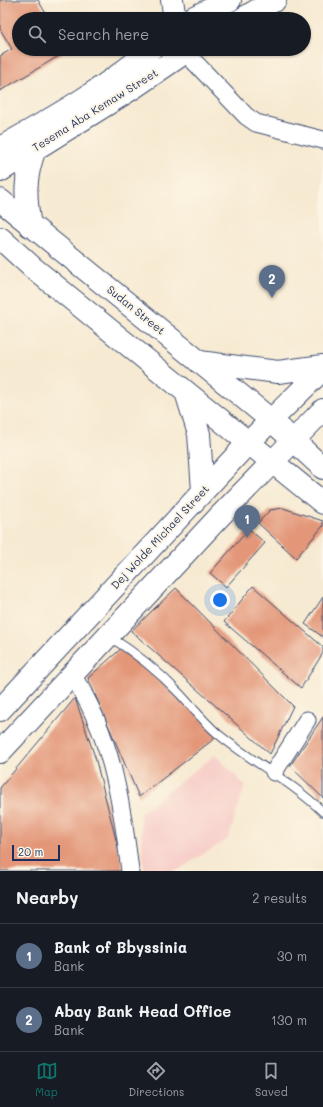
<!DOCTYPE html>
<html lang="en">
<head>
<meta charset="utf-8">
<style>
	body { margin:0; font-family:Mali,sans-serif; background:#242831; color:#f1f3f6 }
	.scale { position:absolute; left:12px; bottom:10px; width:48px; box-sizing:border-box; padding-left:4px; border:2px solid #1b2f5e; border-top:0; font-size:11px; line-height:14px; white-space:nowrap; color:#1b2f5e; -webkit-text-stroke:3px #fcf5e5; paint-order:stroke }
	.you { position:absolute; left:220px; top:600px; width:14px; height:14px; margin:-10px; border:3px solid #fff; border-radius:50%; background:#1a73e8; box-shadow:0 0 0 6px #1a73e833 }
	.badge { display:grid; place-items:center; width:26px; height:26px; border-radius:50%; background:#0f766e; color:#fff; font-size:13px; font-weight:700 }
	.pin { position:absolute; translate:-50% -33px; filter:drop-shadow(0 1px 2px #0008) }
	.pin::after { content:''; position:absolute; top:21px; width:14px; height:12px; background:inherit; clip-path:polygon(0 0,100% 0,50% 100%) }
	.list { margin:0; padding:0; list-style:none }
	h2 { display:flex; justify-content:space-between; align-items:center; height:52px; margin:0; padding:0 16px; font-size:17px }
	h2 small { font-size:13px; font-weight:400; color:#9ea1a6 }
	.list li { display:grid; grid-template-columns:26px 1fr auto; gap:12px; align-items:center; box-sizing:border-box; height:64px; padding:0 16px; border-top:1px solid #363941 }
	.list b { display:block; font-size:15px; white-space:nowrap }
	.list p { margin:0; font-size:13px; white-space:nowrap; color:#9ea1a6 }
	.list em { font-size:13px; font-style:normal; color:#9ea1a6 }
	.icon { flex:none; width:22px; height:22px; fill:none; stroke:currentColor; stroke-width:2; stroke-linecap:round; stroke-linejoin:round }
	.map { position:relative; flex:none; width:323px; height:871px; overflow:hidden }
	.search { position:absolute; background:#171b24; box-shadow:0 1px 3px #0004; left:12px; right:12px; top:12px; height:44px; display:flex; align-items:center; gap:10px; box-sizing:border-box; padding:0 14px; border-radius:22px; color:#9ea1a6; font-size:15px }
	.sheet { height:180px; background:#171b24 }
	nav { display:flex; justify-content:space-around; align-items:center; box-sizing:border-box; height:56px; border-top:1px solid #363941; background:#171b24; font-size:11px; color:#9ea1a6 }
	nav a { display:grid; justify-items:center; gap:2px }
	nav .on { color:#0f766e }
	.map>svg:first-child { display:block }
	.built { fill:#f7d0ca }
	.building { fill:#e39678 }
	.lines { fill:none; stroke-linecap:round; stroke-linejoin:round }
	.lane-casing { stroke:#3c4b6f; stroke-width:10 }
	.street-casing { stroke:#3c4b6f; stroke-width:19 }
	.primary-casing { stroke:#3c4b6f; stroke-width:24 }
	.lane { stroke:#fff; stroke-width:8 }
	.street { stroke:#fff; stroke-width:17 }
	.primary { stroke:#fff; stroke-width:22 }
	.labels { text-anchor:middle; stroke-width:4; stroke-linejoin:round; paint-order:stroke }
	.street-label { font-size:11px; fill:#1b2f5e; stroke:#fcf5e5 }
</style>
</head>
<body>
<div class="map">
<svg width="323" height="871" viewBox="0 0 323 871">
	<rect width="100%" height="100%" fill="#fcf5e5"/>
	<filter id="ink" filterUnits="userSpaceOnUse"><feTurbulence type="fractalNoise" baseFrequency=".025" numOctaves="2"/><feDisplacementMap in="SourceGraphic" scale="8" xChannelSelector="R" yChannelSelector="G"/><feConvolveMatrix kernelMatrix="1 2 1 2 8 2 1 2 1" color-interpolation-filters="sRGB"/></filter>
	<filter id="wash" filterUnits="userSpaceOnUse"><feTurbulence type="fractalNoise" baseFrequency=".012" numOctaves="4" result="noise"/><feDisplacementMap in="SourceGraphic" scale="16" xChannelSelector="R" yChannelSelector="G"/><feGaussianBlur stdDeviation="0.9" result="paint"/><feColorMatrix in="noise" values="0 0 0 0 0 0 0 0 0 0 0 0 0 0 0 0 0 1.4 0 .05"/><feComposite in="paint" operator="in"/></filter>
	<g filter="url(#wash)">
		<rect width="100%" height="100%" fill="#f7ead2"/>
		<path class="built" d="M215 755 245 785 228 839 176 871H144L140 813Z"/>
		<g id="blocks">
			<path class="building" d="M0 0H38L49 19H19V49H66L67 51 0 91V56L12 49 0 29Z
				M283 508 323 521V526L296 558 258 523 270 510Z
				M249 529 265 543 226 587 210 573Z
				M253 586 323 647V653L301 688 224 622Z
				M176 588 293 706 270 754 131 631Z
				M323 597V637L305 624Z
				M124 646 219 735 139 797 88 678Z
				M75 698 95 757 124 871H0V788Z
				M323 717V798L290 766Z"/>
		</g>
	</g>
	<g filter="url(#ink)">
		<use href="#blocks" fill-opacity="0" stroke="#3c4b6f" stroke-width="1"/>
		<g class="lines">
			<g class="lane-casing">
				<path id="lane" d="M110 637C136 653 159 672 180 694 193 708 204 722 218 734 252 762 291 781 323 812"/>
			</g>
			<g class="street-casing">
				<path id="street" d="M185 52 246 116 256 123 323 140
					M72 675C111 733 122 803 130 871
					M274 772 307 720"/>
			</g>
			<g class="primary-casing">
				<path id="primary" d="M172 0 175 19
					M190 19 230 0
					M242 19 275 0
					M0 148C53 118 105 89 151 49
					M0 171 133 88 190 49
					M0 200 271 420 323 468
					M30 226C25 196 24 178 35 149
					M0 238 32 267 323 503
					M199 362 278 372 323 366
					M186 392 199 434 203 491
					M0 710 248 443 323 369
					M0 752 219 517 323 410"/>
			</g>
			<use href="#lane" class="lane"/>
			<use href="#street" class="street"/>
			<use href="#primary" class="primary"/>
		</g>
	</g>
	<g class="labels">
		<g class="street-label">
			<text transform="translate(95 110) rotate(-32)" y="4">Tesema Aba Kemaw Street</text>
			<text transform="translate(136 310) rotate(39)" y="4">Sudan Street</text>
			<text transform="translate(160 537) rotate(-47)" y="4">Dej Wolde Michael Street</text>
		</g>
	</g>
</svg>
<div class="scale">20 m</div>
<div class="you"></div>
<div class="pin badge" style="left:247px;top:538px;background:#5c6f8a">1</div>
<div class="pin badge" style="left:272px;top:298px;background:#5c6f8a">2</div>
<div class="search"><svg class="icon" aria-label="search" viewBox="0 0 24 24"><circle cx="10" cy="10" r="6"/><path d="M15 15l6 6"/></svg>Search here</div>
</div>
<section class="sheet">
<h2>Nearby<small>2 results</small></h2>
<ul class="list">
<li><span class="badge" style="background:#5c6f8a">1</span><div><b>Bank of Bbyssinia</b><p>Bank</p></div><em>30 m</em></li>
<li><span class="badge" style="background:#5c6f8a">2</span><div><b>Abay Bank Head Office</b><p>Bank</p></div><em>130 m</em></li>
</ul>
</section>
<nav>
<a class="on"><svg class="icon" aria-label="map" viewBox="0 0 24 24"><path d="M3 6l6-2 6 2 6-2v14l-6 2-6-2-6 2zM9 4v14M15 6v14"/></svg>Map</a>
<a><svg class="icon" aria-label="directions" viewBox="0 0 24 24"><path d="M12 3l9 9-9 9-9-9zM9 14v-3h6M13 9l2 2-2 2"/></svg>Directions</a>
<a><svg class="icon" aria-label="saved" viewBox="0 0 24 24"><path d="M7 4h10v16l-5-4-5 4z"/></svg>Saved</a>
</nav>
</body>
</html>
